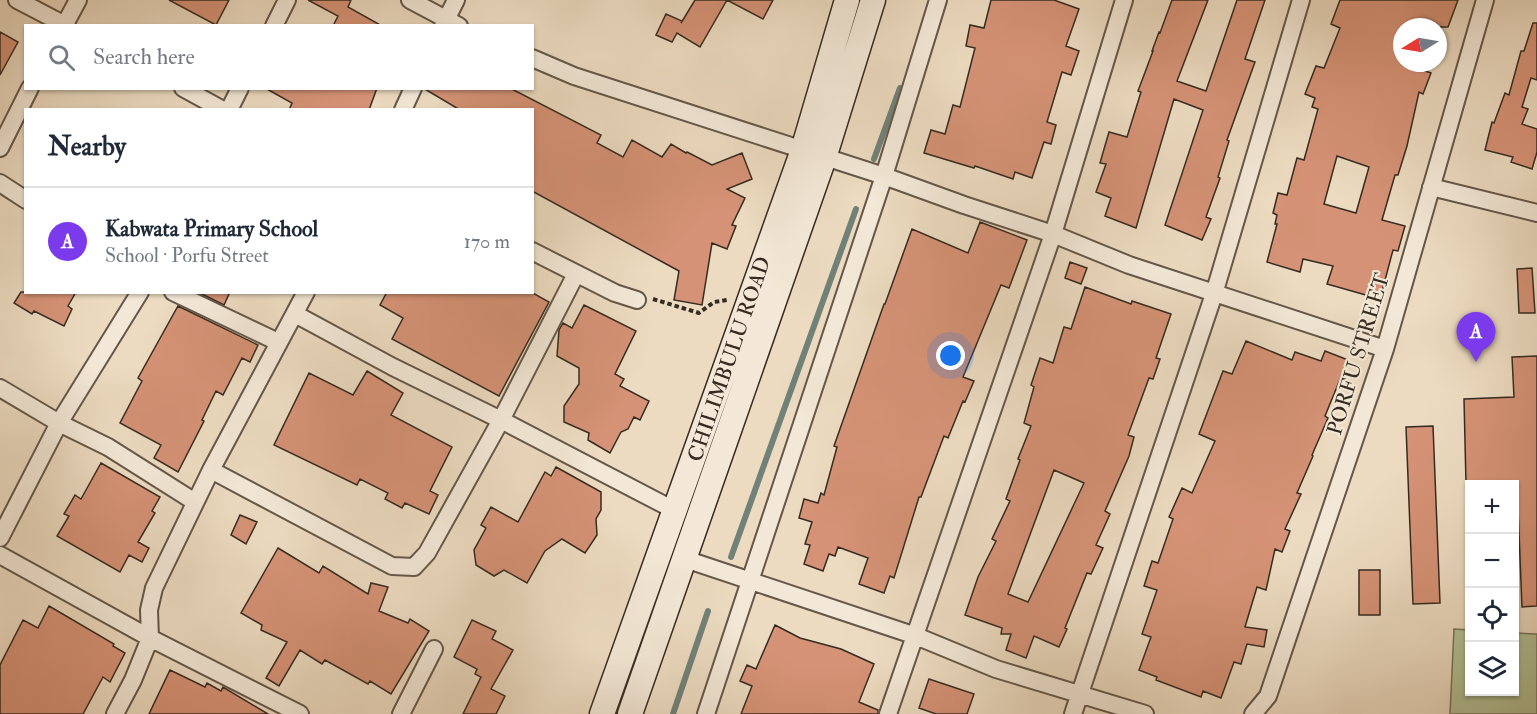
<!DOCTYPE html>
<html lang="en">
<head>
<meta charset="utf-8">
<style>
	body { margin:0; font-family:"IM FELL Double Pica",serif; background:#f6f6f7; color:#1f2937 }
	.controls { position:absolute; right:18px; bottom:18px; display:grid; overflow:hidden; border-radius:0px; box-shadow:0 2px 4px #0004 }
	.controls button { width:54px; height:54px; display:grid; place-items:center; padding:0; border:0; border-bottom:2px solid #e0e1e3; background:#fff; color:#1f2937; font:30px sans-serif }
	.compass { position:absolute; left:1393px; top:18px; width:54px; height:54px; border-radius:50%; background:#fff; box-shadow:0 2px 4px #0004; rotate:259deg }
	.you { position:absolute; left:951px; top:356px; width:21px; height:21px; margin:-15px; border:4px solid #fff; border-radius:50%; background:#1a73e8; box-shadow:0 0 0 9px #1a73e833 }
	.badge { display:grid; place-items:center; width:39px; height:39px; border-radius:50%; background:#7c3aed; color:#fff; font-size:20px; font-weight:700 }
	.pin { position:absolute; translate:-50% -50px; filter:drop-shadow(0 2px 3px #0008) }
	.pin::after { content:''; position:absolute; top:32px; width:21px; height:18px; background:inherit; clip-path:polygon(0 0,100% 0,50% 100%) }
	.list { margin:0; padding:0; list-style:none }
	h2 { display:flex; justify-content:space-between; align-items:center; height:78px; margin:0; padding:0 24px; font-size:26px }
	h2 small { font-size:20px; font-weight:400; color:#747a83 }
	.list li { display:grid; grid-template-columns:39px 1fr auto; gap:18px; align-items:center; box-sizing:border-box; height:108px; padding:0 24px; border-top:2px solid #e0e1e3 }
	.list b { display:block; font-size:22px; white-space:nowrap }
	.list p { margin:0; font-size:20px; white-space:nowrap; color:#747a83 }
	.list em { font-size:20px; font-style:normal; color:#747a83 }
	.icon { flex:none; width:33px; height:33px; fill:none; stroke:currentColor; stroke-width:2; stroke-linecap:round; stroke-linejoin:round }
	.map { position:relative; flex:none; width:1537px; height:714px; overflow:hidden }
	.search { position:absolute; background:#fff; box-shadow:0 2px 4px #0004; left:24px; top:24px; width:510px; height:66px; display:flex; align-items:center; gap:15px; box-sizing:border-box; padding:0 21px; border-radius:0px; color:#747a83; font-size:22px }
	.panel { position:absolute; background:#fff; box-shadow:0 2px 4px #0004; left:24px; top:108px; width:510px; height:186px; border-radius:0px }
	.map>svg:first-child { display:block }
	.green { fill:#b2c197; stroke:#74765c; stroke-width:1.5 }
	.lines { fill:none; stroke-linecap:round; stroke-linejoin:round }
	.stream { stroke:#718178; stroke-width:6 }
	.building { fill:#d59276; stroke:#362b21; stroke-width:1.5; fill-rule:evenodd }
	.street-casing { stroke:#645749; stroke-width:20 }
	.secondary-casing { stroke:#362b21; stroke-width:27 }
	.path { stroke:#362b21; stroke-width:4; stroke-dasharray:4.5 3; stroke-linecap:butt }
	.street { stroke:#f3e8d7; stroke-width:16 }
	.secondary { stroke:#f3e8d7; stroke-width:24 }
	.labels { text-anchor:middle; stroke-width:4.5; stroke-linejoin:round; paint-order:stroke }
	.street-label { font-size:21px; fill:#362b21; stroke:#f3e8d7 }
</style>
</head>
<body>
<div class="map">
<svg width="1537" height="714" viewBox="0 0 1537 714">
	<rect width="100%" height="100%" fill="#ecdbc1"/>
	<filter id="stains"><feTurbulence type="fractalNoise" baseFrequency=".00333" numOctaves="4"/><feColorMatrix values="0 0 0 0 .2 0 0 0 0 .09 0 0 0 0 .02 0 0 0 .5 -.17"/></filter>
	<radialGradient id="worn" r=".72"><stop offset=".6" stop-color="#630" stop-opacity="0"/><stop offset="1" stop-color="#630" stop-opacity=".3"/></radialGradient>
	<path class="green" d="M1454 629 1469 630 1470 692H1514L1515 633 1537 634V714H1450Z"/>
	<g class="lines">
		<path class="stream" d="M874 159 900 88
			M731 557 856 209
			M673 714 708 611"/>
	</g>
	<path class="building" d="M169 0H229L216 25Z
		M308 0H351L348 7 382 26H333L338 16Z
		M695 0H773L763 19 727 0 700 47 677 33 672 42 656 35 666 14 682 21 681 23Z
		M991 0H1054L1079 9 1066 46 1079 51 1071 75 1062 72 1047 122 1056 125 1051 144 1044 142 1032 178 1015 172 1013 179 975 166 974 168 924 153 931 130 945 134 953 105 960 107 975 48 966 46 970 25 984 28Z
		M1172 0H1208L1177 81 1206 91 1237 0H1265L1245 59 1255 62 1227 140 1229 141 1218 177 1220 178 1206 217 1211 219 1202 240 1165 225 1203 110 1174 99 1136 228 1105 216 1111 198 1096 192 1106 164 1100 163 1109 132 1127 137 1141 92 1138 91 1153 51H1152L1159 32 1160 33Z
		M1340 0H1458L1448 27H1402V63L1431 73 1423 94 1419 92 1407 146 1398 175H1395L1382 220 1405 226 1398 251 1393 250 1380 299 1327 284 1333 266 1303 259 1300 272 1267 262 1277 224H1275L1277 215 1273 213 1278 193 1287 195 1297 158 1304 160 1318 109 1312 107 1315 98 1305 94 1316 66 1324 68 1340 28 1331 24ZM1337 156 1369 167 1356 213 1324 204Z
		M1533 23H1537V80L1531 78 1522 107 1528 109 1522 124 1537 129V152L1532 169 1511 162 1513 157 1485 150 1492 122 1494 123 1505 93 1509 95 1521 51H1524Z
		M0 32 18 42 0 75Z
		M265 88H377L369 110H289L292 103Z
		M423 88H510L601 135 597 143 623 157 632 140 662 157 671 144 686 153 687 152 712 165 742 153 752 179 727 189 745 198 732 225 736 226 727 249 712 243 702 305 674 300 679 271 532 191V110H460Z
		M980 222 1027 240 1009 288 1001 285 963 377 974 381 965 402 963 401 948 438 944 436 921 497H919L894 578 890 576 884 593 859 584 868 558 838 547 835 556 829 554 823 571 804 564 810 545 805 544 812 522 799 518 804 499 818 503 821 493 824 495 837 447 834 446 884 304H885L912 229 968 253Z
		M1070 262 1087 268 1081 284 1065 278Z
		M1532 268 1535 313H1519L1517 269Z
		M1085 287 1131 304 1132 301 1171 314 1156 358 1160 359 1153 379 1149 378 1128 435 1134 437 1129 456 1105 511 1110 514 1096 545 1103 548 1091 574 1087 573 1065 628 1067 629 1059 647 1034 636 1026 658 1006 650 1011 634H1001L1002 628 965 615 978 577 996 541 992 539 1010 501 1006 499 1020 460 1018 459 1031 426 1024 423 1034 387 1031 385 1040 358 1053 363 1064 327 1071 329ZM1054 470 1084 483 1028 602 1008 594Z
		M21 292H76L68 306 72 309 64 326 34 311 32 314 14 303Z
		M198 292H230L224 305Z
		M387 292H531L549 302 499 396 392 339 403 318 380 305Z
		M584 305 636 331 615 374 624 379 620 386 649 401 640 420 634 417 628 429 621 432 610 453 588 440 589 433 564 422V406L579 384V368L557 356 559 330 563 323 572 328Z
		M178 306 258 345 250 362 242 358 223 395 216 391 202 420 204 421 178 472 154 458 161 445 120 423 142 381 138 378Z
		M1246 341 1292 360 1295 352 1321 361 1325 351 1348 360 1325 416 1328 418 1312 455 1313 456 1297 493 1301 494 1285 529 1290 531 1282 552 1275 549 1266 590 1257 587 1245 627 1267 630 1264 647 1247 644 1241 664 1234 662 1221 698 1203 691 1201 697 1156 680 1157 677 1139 670 1151 637 1142 634 1157 590 1144 586 1152 561 1158 563 1173 519 1169 517 1182 488 1192 493 1215 441 1199 434 1223 371 1232 374Z
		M1537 356V606L1522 607 1517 484H1466L1464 399 1514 397 1512 357Z
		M367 371 403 393 391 415 452 447 430 491 438 495 429 514 405 503 402 508 385 499 388 493 360 479 357 485 274 445 309 373 353 395Z
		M1433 426 1440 603 1413 604 1406 427Z
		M101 463 160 497 152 511 155 513 138 542 149 548 142 562 129 555 120 572 57 536 69 516 64 514 75 495 81 499Z
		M556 467 601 492V510L596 519 597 535 585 553 562 539 545 551 527 583 504 570 494 576 476 565 474 550 486 528 481 525 491 507 518 522 545 472 551 476Z
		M240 515 257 522 246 544 231 535Z
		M278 548 319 573 323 566 368 594 371 583 388 587 379 611 408 623 410 619 429 631 391 694 370 681 368 684 325 660 322 664 300 650 279 686 266 678 287 642 261 630 262 625 241 613Z
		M1359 570H1380V615H1359Z
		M49 606 114 644 113 646 125 653 110 682 103 677 83 714H0V665L23 620 38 628Z
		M472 620 496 631 492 639 513 650 491 689 505 696 496 714H463L481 677 475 674 477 669 454 657Z
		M775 625 800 638 841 649 874 664 859 702 878 710V714H741L752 686 740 681 747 665 756 669Z
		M170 670 205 687 207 683 221 691 223 687 268 714H149Z
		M929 679 974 694 967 714H936L919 708Z"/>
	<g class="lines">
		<g class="street-casing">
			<path id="street" d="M17 0 67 26
				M410 0 459 26
				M64 26 78 0
				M274 26 287 0
				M443 26 456 0
				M532 58 574 76 884 176 964 205 1053 234 1129 265 1385 349
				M183 88 223 110
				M229 110 240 88
				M403 110 413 88
				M0 148 30 88
				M0 183 26 200
				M1431 187 1537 213
				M532 251 615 293 637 300
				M173 292 278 342
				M295 314 393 367 501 420 676 511
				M0 388 59 423 108 447 195 502
				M211 470 392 566 414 567 427 553 501 420 576 274
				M0 538 59 423 140 292
				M0 555 150 638 300 714
				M685 559 916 636 996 669 1145 714
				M115 714 133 680 150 638 149 610 154 588 211 470 306 292
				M401 714 434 649
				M706 714 884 176 938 0
				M888 714 1053 234 1124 0
				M1073 714 1214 294 1301 0
				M1253 714 1268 696 1385 349 1485 0"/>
		</g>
		<g class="secondary-casing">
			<path id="secondary" d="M602 714 803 150 847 0
				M630 714 824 158 873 0"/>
		</g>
		<path class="path" d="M653 299 699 313 714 302 727 300"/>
		<use href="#street" class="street"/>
		<use href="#secondary" class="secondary"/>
	</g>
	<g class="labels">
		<g class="street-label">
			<text transform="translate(1358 354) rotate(-73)" y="7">PORFU STREET</text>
			<text transform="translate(729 359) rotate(-71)" y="7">CHILIMBULU ROAD</text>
		</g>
	</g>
	<rect width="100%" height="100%" filter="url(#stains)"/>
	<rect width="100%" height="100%" fill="url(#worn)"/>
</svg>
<div class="controls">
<button>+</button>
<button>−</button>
<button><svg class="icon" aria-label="locate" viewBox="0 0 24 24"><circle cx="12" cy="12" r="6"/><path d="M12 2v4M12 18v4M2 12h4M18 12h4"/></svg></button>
<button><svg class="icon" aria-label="layers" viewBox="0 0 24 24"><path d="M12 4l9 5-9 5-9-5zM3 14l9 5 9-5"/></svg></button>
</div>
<svg class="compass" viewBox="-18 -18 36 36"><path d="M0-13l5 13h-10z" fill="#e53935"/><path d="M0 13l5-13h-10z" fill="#747a83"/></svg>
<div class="you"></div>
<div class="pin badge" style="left:1476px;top:362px">A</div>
<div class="search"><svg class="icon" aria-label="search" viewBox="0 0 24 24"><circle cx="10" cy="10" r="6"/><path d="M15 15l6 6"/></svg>Search here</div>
<section class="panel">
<h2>Nearby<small></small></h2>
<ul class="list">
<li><span class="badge">A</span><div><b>Kabwata Primary School</b><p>School · Porfu Street</p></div><em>170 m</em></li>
</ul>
</section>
</div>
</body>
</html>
